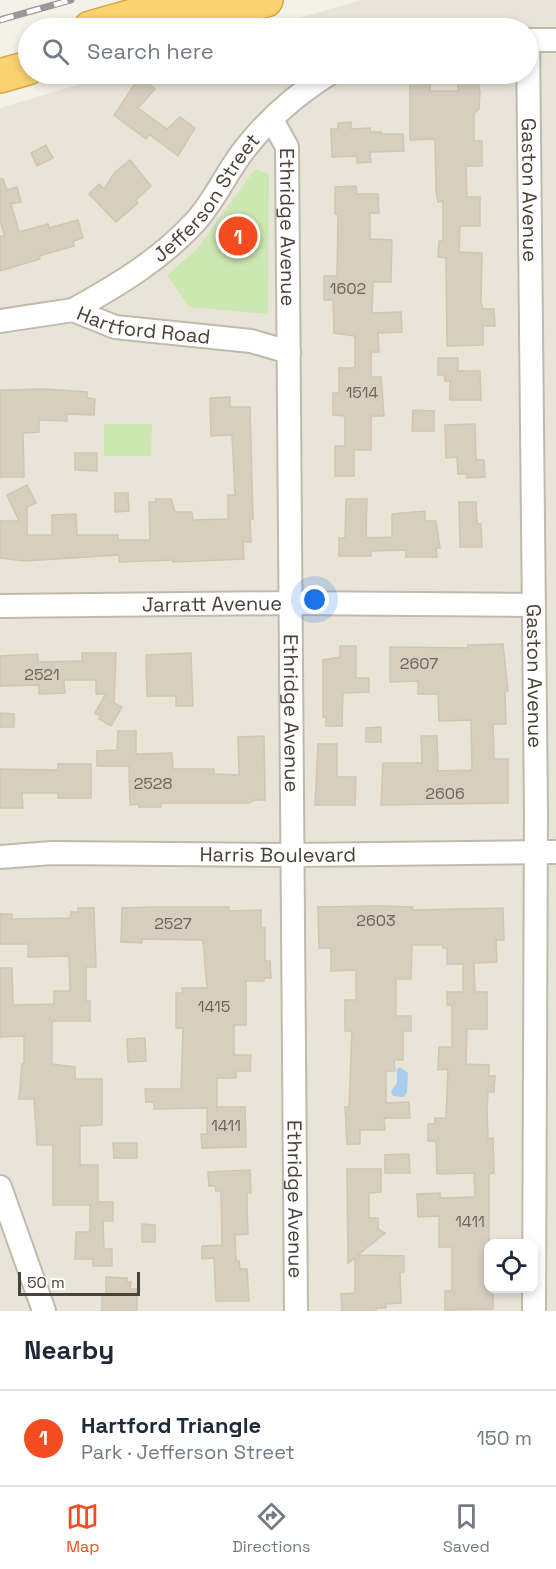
<!DOCTYPE html>
<html lang="en">
<head>
<meta charset="utf-8">
<style>
	body { margin:0; font-family:"Space Grotesk",sans-serif; background:#f2f2f3; color:#1f2937 }
	.controls { position:absolute; right:18px; bottom:18px; display:grid; overflow:hidden; border-radius:12px; box-shadow:0 3px 9px #0003 }
	.controls button { width:54px; height:54px; display:grid; place-items:center; padding:0; border:0; border-bottom:2px solid #e0e1e3; background:#fff; color:#1f2937; font:30px sans-serif }
	.scale { position:absolute; left:18px; bottom:15px; width:122px; box-sizing:border-box; padding-left:6px; border:3px solid #484238; border-top:0; font-size:16px; line-height:21px; white-space:nowrap; color:#484238; -webkit-text-stroke:4px #fff; paint-order:stroke }
	.you { position:absolute; left:315px; top:600px; width:21px; height:21px; margin:-15px; border:4px solid #fff; border-radius:50%; background:#1a73e8; box-shadow:0 0 0 9px #1a73e833 }
	.badge { display:grid; place-items:center; width:39px; height:39px; border-radius:50%; background:#f44b20; color:#fff; font-size:20px; font-weight:700 }
	.pin { position:absolute; translate:-50% -50%; border:3px solid #fff; box-shadow:0 2px 6px #0006 }
	.list { margin:0; padding:0; list-style:none }
	h2 { display:flex; justify-content:space-between; align-items:center; height:78px; margin:0; padding:0 24px; font-size:26px }
	h2 small { font-size:20px; font-weight:400; color:#747a83 }
	.list li { display:grid; grid-template-columns:39px 1fr auto; gap:18px; align-items:center; box-sizing:border-box; height:96px; padding:0 24px; border-top:2px solid #e0e1e3 }
	.list b { display:block; font-size:22px; white-space:nowrap }
	.list p { margin:0; font-size:20px; white-space:nowrap; color:#747a83 }
	.list em { font-size:20px; font-style:normal; color:#747a83 }
	.icon { flex:none; width:33px; height:33px; fill:none; stroke:currentColor; stroke-width:2; stroke-linecap:round; stroke-linejoin:round }
	.map { position:relative; flex:none; width:556px; height:1311px; overflow:hidden }
	.search { position:absolute; background:#fff; box-shadow:0 3px 9px #0003; left:18px; right:18px; top:18px; height:66px; display:flex; align-items:center; gap:15px; box-sizing:border-box; padding:0 21px; border-radius:33px; color:#747a83; font-size:22px }
	.sheet { height:174px; background:#fff }
	nav { display:flex; justify-content:space-around; align-items:center; box-sizing:border-box; height:84px; border-top:2px solid #e0e1e3; background:#fff; font-size:16px; color:#747a83 }
	nav a { display:grid; justify-items:center; gap:3px }
	nav .on { color:#f44b20 }
	.map>svg:first-child { display:block }
	.residential { fill:#e8e4d7; fill-rule:evenodd }
	.green { fill:#cde7b3 }
	.water { fill:#a8ceef }
	.building { fill:#d6cebf; stroke:#d0c6b2; stroke-width:1.5 }
	.lines { fill:none; stroke-linecap:round; stroke-linejoin:round }
	.minor-casing { stroke:#bfbaac; stroke-width:26 }
	.highway-casing { stroke:#d9a83e; stroke-width:36 }
	.minor { stroke:#fff; stroke-width:22 }
	.highway { stroke:#fad26f; stroke-width:33 }
	.rail-casing { stroke:#989898; stroke-width:7 }
	.rail { stroke:#fff; stroke-width:4.5; stroke-dasharray:14; stroke-linecap:butt }
	.labels { text-anchor:middle; stroke-width:5; stroke-linejoin:round; paint-order:stroke }
	.number-label { font-size:16px; fill:#6c655a }
	.street-label { font-size:20px; fill:#484238; stroke:#fff }
</style>
</head>
<body>
<div class="map">
<svg width="556" height="1311" viewBox="0 0 556 1311">
	<rect width="100%" height="100%" fill="#f4f1e9"/>
	<path class="residential" d="M362 0H556V1311H0V108L114 74H528V28H264ZM488 1244H534V1288H488Z"/>
	<path class="green" d="M255 169 269 174 268 314 189 307 167 275 197 249Z
		M104 424H152L151 456H104Z"/>
	<path class="water" d="M400 1067 408 1073 407 1092 404 1097 393 1096 391 1091 397 1083V1069Z"/>
	<path class="building" d="M458 74H477L480 92 479 109 474 113V141H482V166H466L467 197H480V226H460L459 252 482 253 481 302 483 309H494L495 326H483V345L447 346 446 258 438 257 439 241H443V201L438 202 436 191 435 139 410 140V77H431L430 91H458Z
		M140 76 155 89 138 108 167 129 180 117 195 128 178 156 149 134 146 139 114 115Z
		M351 122V129L370 128V132H381V134H403L404 151 370 152 371 162 357 163V156L332 157 331 129H338V123Z
		M46 145 53 158 37 166 31 153Z
		M130 160 151 186 136 200 138 203 116 222 89 194 99 184 104 189 115 172Z
		M0 179H3L7 190 17 187 21 202 11 204 19 232 48 224 49 228 78 220 83 238 73 241 74 246 39 256 40 259 0 271V236H5L0 221Z
		M356 186 357 194H378L379 213H370V239L392 240 391 282H373L372 313 401 312 402 332 378 333 379 352H371V377H381L384 416H371V450H354V476H335V446H345V416L333 415V393H339V368H355V336L334 333 333 300H324V276H337L338 214H335V187Z
		M438 358H458V371H480L481 400H450V381H445L444 375H438Z
		M46 389 87 392V398L95 399 94 415 67 414V421L39 420V432L23 433 24 477H0V390Z
		M230 397V407H250L253 519H250L251 542H243L244 559 173 562V560L119 562V555L24 561 0 558V521H19L7 495 27 485 36 503 27 507V535H52V515L76 514 77 535H118V540H150L149 502H156V499H171L175 512H192L193 520 228 519V495H235L232 435 211 436 210 398Z
		M413 410 434 411V431H412Z
		M475 424 476 460H484L485 477 467 478V474H458L457 457 446 458 445 425Z
		M75 453H97V471L75 470Z
		M115 493H128L129 511 115 512Z
		M346 499H367L366 538 392 537V514L425 511V521H436L440 548H436L437 557H406V550L371 551V556H339V538H345Z
		M459 502H476L477 524H481L482 547H460Z
		M503 644 508 691H505L506 724H493L494 759H508V803L381 805 383 763H422L421 736H437L438 771 472 770 471 720 439 721 438 694H418V681L390 682V647L468 648V645Z
		M340 646H356V678H369V692L343 693 342 726H326V717H323V660L340 657Z
		M82 653H116L114 703 122 707 111 726 99 719 101 716 95 713 106 694H96V680H64L65 693 39 694V685L0 686V656L38 654V662L82 661Z
		M191 653 193 706H176V696H147L146 655Z
		M0 713 14 714V727H0Z
		M381 727V742H366V728Z
		M118 731H136V754L172 753 173 769H214V774L239 775 238 737 264 736 265 800H254L250 803H161V807H139V804L130 805 129 766H97V751L117 750Z
		M318 744H337V777H356L355 805H315Z
		M58 764H91V798H58V793H22L23 808H0V769L58 770Z
		M380 906 413 907 412 910 503 908 504 940H496L497 962 474 963 475 992H487V1029H467L466 1064 489 1065V1076H495L494 1092H488L487 1110 488 1139 493 1138 494 1173 489 1174V1288H493V1309L445 1310V1291H452V1247H439V1216L418 1217 417 1194 440 1193V1198L475 1197 474 1173 437 1174 436 1141H428V1124H435V1118H446L448 1069 438 1070 439 1047H452V1005H447V992H463V964H447V948H443L442 945H412L411 979H396V1016H411V1031H403V1060H394L395 1071H386V1103L409 1102 410 1118H384L385 1130H360V1144H347L345 1107H349L352 1031H345V1000H356V970L331 971V948H319L318 907Z
		M156 907H229L228 911 261 910V928H265V961H270L271 978H264V981H246V1025H234V1055H251L250 1071H236V1078H217V1107H245L246 1147 202 1148 201 1134H207V1108L154 1109V1102H146L145 1089H181L183 1028H176V993H183L182 988H207L203 940 142 939V943L121 942 122 908Z
		M78 908H94L96 967H86V1001H90V1021H52V1064L75 1067V1079H102V1125L80 1126V1165H98V1202H113V1221H103L104 1249H112V1266H93V1259H75L76 1232H90V1205H53V1145H37L34 1099H19L22 1064H24V1036L0 1037V968H12L13 1005 54 1004V991H70L69 956 28 957V944H0V914H12V919L70 918 71 912H78Z
		M145 1038 146 1061 128 1062 127 1039Z
		M113 1143H137V1158H114Z
		M409 1154 410 1173H385V1155Z
		M347 1169H381V1192L369 1193V1218H378V1229L385 1233 358 1255 404 1256V1272H400L401 1303 386 1304V1308H376V1311H342L341 1294 355 1293V1258L348 1263Z
		M250 1170 251 1193H247V1207L248 1234 235 1235 236 1261H239L240 1269H247L249 1301H216L214 1258 202 1259V1246L222 1245 221 1191H216L215 1186H209L208 1172Z
		M142 1224 155 1225V1242H142Z
		M106 1277 127 1278V1282H131L130 1289H137V1311H102V1295H106Z"/>
	<g class="lines">
		<g class="minor-casing">
			<g id="minor">
				<path id="s1" d="M528 40 536 811 534 1311"/>
				<path d="M528 40H556"/>
				<path id="s2" d="M272 120 287 147 296 1311"/>
				<path id="s3" d="M73 310C118 285 160 260 195 222 215 200 226 173 244 150 267 120 297 94 329 74"/>
				<path id="s4" d="M0 321 73 310 115 327 251 341 289 352"/>
				<path id="s5" d="M0 606 291 603 532 605"/>
				<path id="s6" d="M0 857 52 853 293 855 556 852"/>
				<path d="M0 1187 44 1311"/>
			</g>
		</g>
		<g class="highway-casing">
			<path id="highway" d="M90 28 190 0
				M167 28 266 0
				M0 76 28 68"/>
		</g>
		<use href="#minor" class="minor"/>
		<use href="#highway" class="highway"/>
		<g class="rail-casing">
			<path id="rail" d="M0 20 71 0"/>
		</g>
		<use href="#rail" class="rail"/>
	</g>
	<g class="labels">
		<g class="number-label">
			<text x="348" y="294">1602</text>
			<text x="362" y="398">1514</text>
			<text x="419" y="669">2607</text>
			<text x="42" y="680">2521</text>
			<text x="153" y="789">2528</text>
			<text x="445" y="799">2606</text>
			<text x="376" y="926">2603</text>
			<text x="173" y="929">2527</text>
			<text x="214" y="1012">1415</text>
			<text x="226" y="1131">1411</text>
			<text x="470" y="1227">1411</text>
		</g>
		<g class="street-label">
			<text dy="7" stroke="none"><textPath href="#s1" startOffset="150">Gaston Avenue</textPath></text>
			<text dy="7" stroke="none"><textPath href="#s3" startOffset="177">Jefferson Street</textPath></text>
			<text dy="7" stroke="none"><textPath href="#s2" startOffset="111">Ethridge Avenue</textPath></text>
			<text dy="7" stroke="none"><textPath href="#s4" startOffset="147">Hartford Road</textPath></text>
			<text dy="7" stroke="none"><textPath href="#s5" startOffset="212">Jarratt Avenue</textPath></text>
			<text dy="7" stroke="none"><textPath href="#s1" startOffset="636">Gaston Avenue</textPath></text>
			<text dy="7" stroke="none"><textPath href="#s2" startOffset="597">Ethridge Avenue</textPath></text>
			<text dy="7" stroke="none"><textPath href="#s6" startOffset="278">Harris Boulevard</textPath></text>
			<text dy="7" stroke="none"><textPath href="#s2" startOffset="1083">Ethridge Avenue</textPath></text>
		</g>
	</g>
</svg>
<div class="controls">
<button><svg class="icon" aria-label="locate" viewBox="0 0 24 24"><circle cx="12" cy="12" r="6"/><path d="M12 2v4M12 18v4M2 12h4M18 12h4"/></svg></button>
</div>
<div class="scale">50 m</div>
<div class="you"></div>
<div class="pin badge" style="left:238px;top:236px">1</div>
<div class="search"><svg class="icon" aria-label="search" viewBox="0 0 24 24"><circle cx="10" cy="10" r="6"/><path d="M15 15l6 6"/></svg>Search here</div>
</div>
<section class="sheet">
<h2>Nearby<small></small></h2>
<ul class="list">
<li><span class="badge">1</span><div><b>Hartford Triangle</b><p>Park · Jefferson Street</p></div><em>150 m</em></li>
</ul>
</section>
<nav>
<a class="on"><svg class="icon" aria-label="map" viewBox="0 0 24 24"><path d="M3 6l6-2 6 2 6-2v14l-6 2-6-2-6 2zM9 4v14M15 6v14"/></svg>Map</a>
<a><svg class="icon" aria-label="directions" viewBox="0 0 24 24"><path d="M12 3l9 9-9 9-9-9zM9 14v-3h6M13 9l2 2-2 2"/></svg>Directions</a>
<a><svg class="icon" aria-label="saved" viewBox="0 0 24 24"><path d="M7 4h10v16l-5-4-5 4z"/></svg>Saved</a>
</nav>
</body>
</html>
